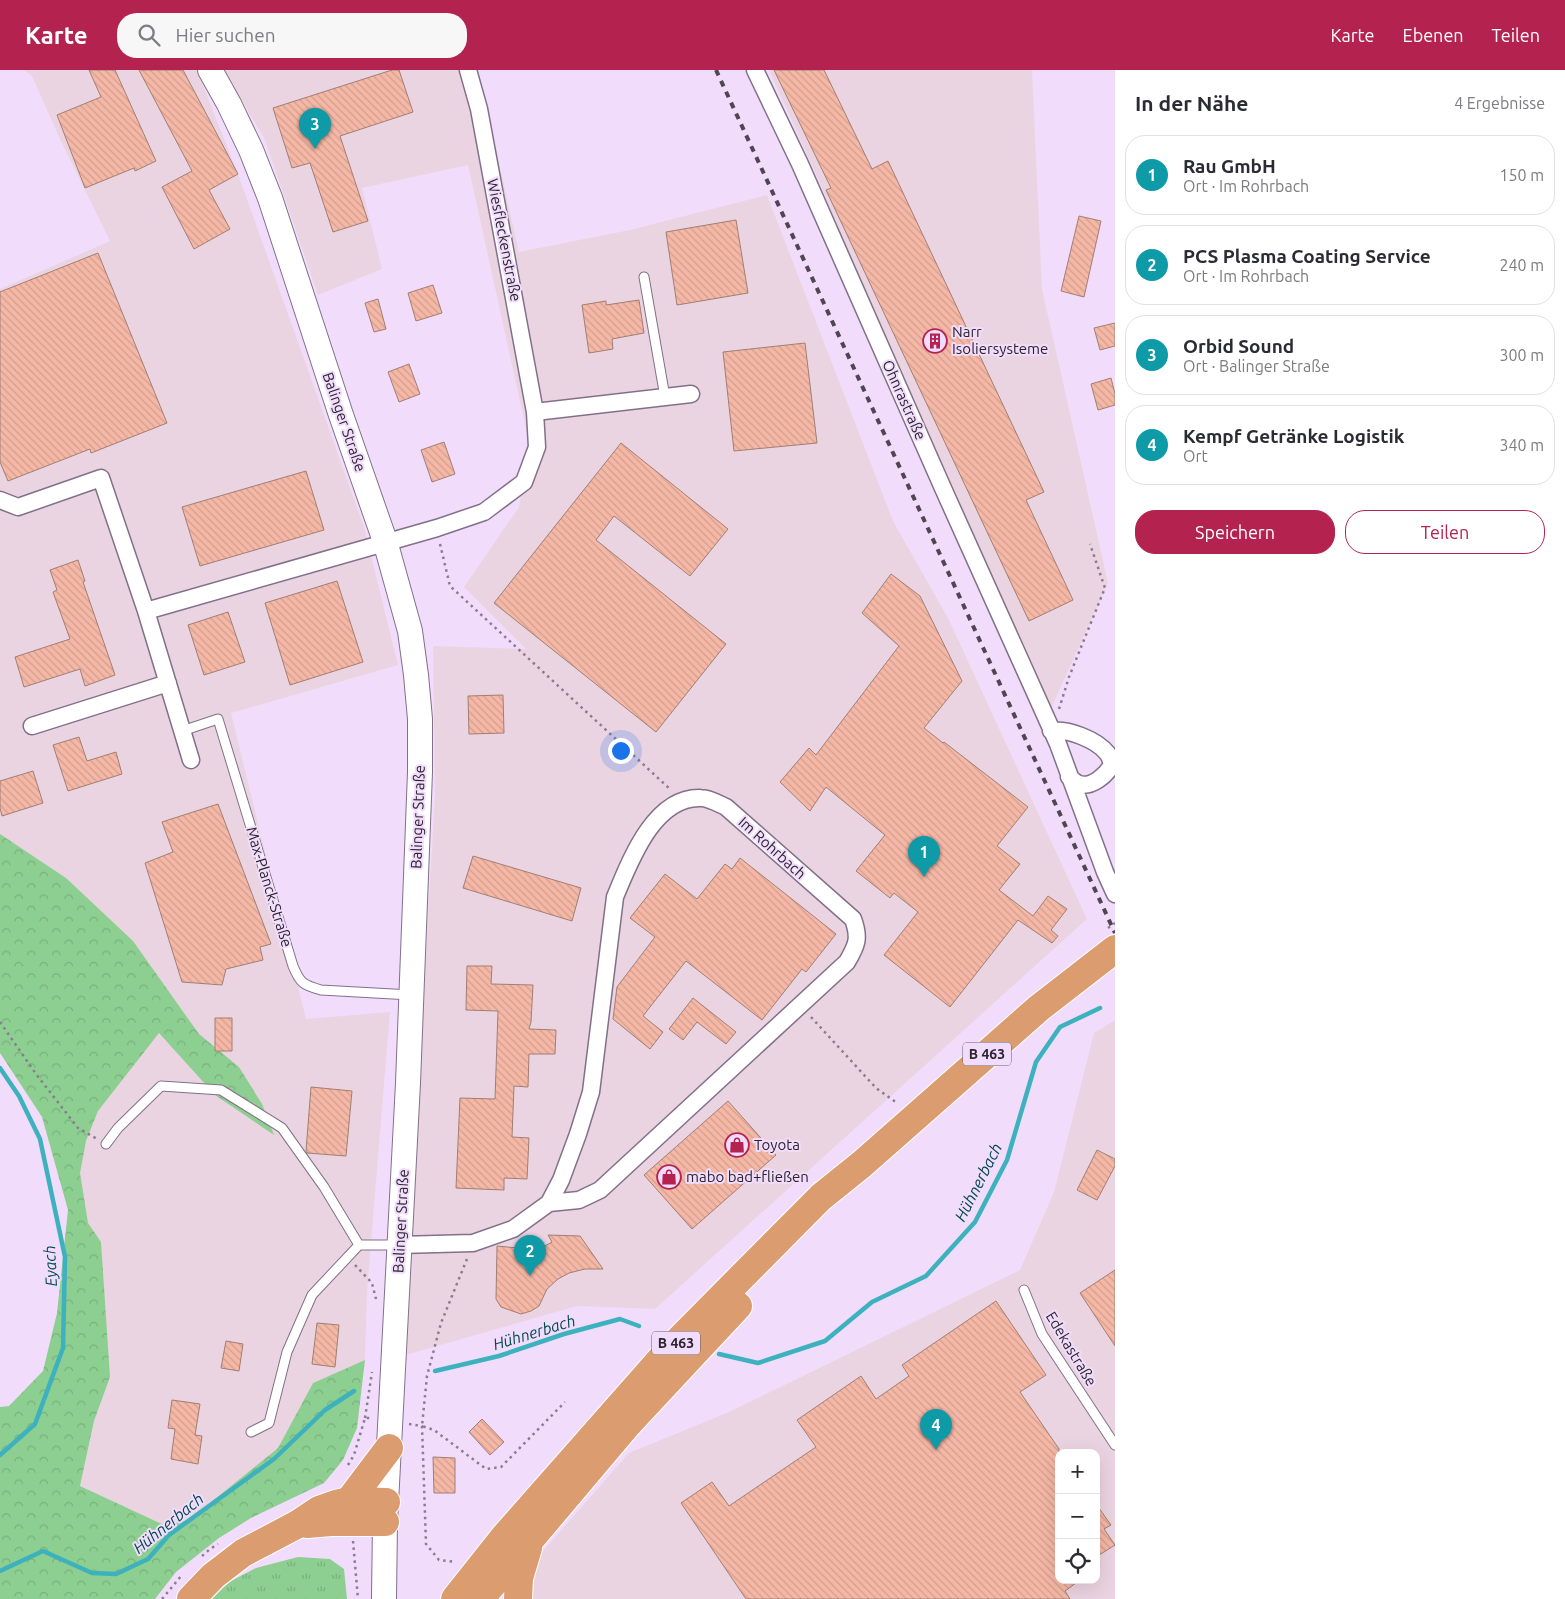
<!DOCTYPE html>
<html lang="de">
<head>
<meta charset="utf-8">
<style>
	body { margin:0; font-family:Ubuntu,sans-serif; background:#f7f7f7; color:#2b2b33 }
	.controls { position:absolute; right:15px; bottom:15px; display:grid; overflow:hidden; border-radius:10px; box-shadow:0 5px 20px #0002 }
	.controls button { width:45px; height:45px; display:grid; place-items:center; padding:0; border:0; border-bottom:1px solid #e1e1e2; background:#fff; color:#2b2b33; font:25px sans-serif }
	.you { position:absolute; left:620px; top:680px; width:18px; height:18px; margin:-12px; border:4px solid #fff; border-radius:50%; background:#1a73e8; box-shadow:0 0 0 8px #1a73e833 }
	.badge { display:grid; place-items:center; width:32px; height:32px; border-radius:50%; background:#b42350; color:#fff; font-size:16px; font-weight:700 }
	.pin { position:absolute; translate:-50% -41px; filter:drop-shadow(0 1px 2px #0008) }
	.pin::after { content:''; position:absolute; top:26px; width:18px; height:15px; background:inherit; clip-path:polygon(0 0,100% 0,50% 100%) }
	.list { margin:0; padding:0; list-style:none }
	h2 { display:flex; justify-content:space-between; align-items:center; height:65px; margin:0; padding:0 20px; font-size:21px }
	h2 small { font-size:16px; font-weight:400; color:#7c7c81 }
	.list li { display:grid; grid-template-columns:32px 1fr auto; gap:15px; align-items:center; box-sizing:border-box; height:80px; margin:0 10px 10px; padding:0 10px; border:1px solid #e1e1e2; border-radius:20px }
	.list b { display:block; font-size:19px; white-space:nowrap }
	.list p { margin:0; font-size:16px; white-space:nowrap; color:#7c7c81 }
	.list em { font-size:16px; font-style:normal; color:#7c7c81 }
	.actions { display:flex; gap:10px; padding:15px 20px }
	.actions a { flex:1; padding:11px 0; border:1px solid #b42350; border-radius:20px; text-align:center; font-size:18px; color:#b42350 }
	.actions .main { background:#b42350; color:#fff }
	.icon { flex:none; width:28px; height:28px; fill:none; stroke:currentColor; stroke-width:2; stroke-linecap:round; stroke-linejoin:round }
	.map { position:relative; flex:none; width:1115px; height:1529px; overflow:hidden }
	header { display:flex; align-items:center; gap:30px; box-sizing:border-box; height:70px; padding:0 25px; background:#b42350; color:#fff }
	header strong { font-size:24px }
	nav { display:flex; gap:28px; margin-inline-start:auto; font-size:18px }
	.search { width:350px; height:45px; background:#f7f7f7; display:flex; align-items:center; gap:12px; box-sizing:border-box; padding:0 18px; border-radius:20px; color:#7c7c81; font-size:19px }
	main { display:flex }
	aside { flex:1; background:#fff }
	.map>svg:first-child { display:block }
	.commercial { fill:#ebd4e1; fill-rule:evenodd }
	.grass { fill:url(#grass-tufts) }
	.forest { fill:url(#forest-crowns) }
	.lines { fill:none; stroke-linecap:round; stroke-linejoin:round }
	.stream { stroke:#3db2be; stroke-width:4.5 }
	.building { fill:url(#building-back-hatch); stroke:#a07e74 }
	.service-casing { stroke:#82708a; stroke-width:11 }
	.minor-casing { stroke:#82708a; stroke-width:19 }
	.secondary-casing { stroke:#82708a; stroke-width:26 }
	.trunk-casing { stroke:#fff; stroke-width:30 }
	.path { stroke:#8a7c90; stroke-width:2.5; stroke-dasharray:2.5 4; stroke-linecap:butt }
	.service { stroke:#fff; stroke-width:9 }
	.minor { stroke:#fff; stroke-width:16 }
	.secondary { stroke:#fff; stroke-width:24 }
	.trunk { stroke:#db9c6f; stroke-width:28 }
	.rail { stroke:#4f4553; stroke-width:4; stroke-dasharray:6 6; stroke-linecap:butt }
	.labels { text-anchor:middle; stroke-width:4; stroke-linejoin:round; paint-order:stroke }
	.shield { fill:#f1ddfb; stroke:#665c6c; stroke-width:1 }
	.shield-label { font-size:14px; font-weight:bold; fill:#2b242e }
	.street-label { font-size:15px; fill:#2b242e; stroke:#f1ddfb }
	.poi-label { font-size:15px; fill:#2b242e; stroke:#f1ddfb; text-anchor:start }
	.water-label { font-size:16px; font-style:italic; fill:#00484f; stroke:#f1ddfb }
</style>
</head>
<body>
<header>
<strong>Karte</strong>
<div class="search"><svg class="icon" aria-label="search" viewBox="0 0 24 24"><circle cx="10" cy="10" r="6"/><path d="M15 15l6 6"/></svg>Hier suchen</div>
<nav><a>Karte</a><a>Ebenen</a><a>Teilen</a></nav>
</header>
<main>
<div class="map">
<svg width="1115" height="1529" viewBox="0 0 1115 1529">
	<defs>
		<pattern id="grass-tufts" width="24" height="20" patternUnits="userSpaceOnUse" patternTransform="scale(1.25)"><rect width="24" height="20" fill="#8dce91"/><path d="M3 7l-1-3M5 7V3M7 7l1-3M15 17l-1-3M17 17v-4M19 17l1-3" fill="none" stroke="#7ab17d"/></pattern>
		<pattern id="forest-crowns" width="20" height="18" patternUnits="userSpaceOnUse" patternTransform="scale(1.25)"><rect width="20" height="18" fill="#8dce91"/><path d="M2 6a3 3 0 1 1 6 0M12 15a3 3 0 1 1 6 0" fill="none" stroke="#7ab17d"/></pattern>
		<pattern id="building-back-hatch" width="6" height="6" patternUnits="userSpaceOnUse" patternTransform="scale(1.25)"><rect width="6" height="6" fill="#f6b8a6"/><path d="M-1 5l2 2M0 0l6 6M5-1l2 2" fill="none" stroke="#d39e8f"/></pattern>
	</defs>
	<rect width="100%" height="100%" fill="#f1ddfb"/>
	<path class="commercial" d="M24 0H197L238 104 364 457 398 595 231 643 306 949 390 942 367 1222 365 1290 313 1313 278 1378 189 1450 164 1455 80 1416 94 1351 110 1307 78 1104 85 1074 98 1041 159 962 215 1025 273 1064 239 997 199 964 175 930 66 808 0 764V219L110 171 59 67 32 6Z
		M224 0H478L519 182 630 160 767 125 893 451 949 550 1087 849 655 1239 577 1236 402 1286 435 725 433 576 526 579 464 517 519 437 529 372 468 95 362 118 382 199 318 225 265 70Z
		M769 0H1032L1042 219 1108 513 1043 656 818 109Z
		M1115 950V1529H525L529 1505 543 1481 629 1383 729 1342 1020 1200 1054 1122 1094 963ZM1059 1383H1096V1510H1059Z"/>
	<path class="grass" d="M298 1487 330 1489 344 1499 347 1529H212L229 1512 256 1498Z"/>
	<path class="forest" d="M0 764 66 808 133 871 199 964 239 997 262 1034 274 1065 215 1025 159 963 98 1041 86 1071 80 1103 88 1153 101 1172 110 1307 94 1351 80 1416 164 1455 189 1450 278 1378 313 1313 365 1290 357 1358 343 1390 324 1413 251 1448 219 1468 176 1502 155 1529H0V1337L9 1336 43 1301 57 1243 68 1140 42 1047 0 983Z"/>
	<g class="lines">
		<path class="stream" d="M0 998 19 1026 40 1069 65 1187 63 1278 35 1354 0 1385
			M719 1284 758 1293 825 1271 872 1232 926 1206 975 1152 1007 1090 1036 992 1060 957 1100 938
			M435 1301 499 1286 564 1264 620 1249 639 1256
			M0 1501 43 1481 92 1503 116 1504 148 1489 169 1465 274 1389 325 1340 354 1321"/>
	</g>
	<path class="building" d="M89 0H115L156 91 135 101 134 98 85 118 57 45 101 27Z
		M139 0H183L238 104 209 120 230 159 194 179 162 117 192 101Z
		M392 0H399L413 42 340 66 368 151 333 162 310 93 292 98 273 38Z
		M774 0H824L872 99 888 91 1044 422 1026 430 1073 530 1029 551 826 120 831 118Z
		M1079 146 1101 151 1084 227 1061 221Z
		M736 150 748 223 677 235 666 162Z
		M98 183 167 353 91 383 90 379 8 411 0 392V222Z
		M433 215 442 243 416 251 408 223Z
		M378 229 386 259 374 262 365 233Z
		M639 230 644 263 612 269 613 279 589 283 582 235 606 231V235Z
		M1115 253V276L1100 280 1094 258Z
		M805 273 817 373 734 381 723 282Z
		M409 294 420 324 399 332 388 302Z
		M1111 308 1115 324V335L1098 340 1091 314Z
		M444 372 455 404 432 412 421 380Z
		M621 373 728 459 690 506 614 446 596 470 726 574 656 662 494 533Z
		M306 401 324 460 200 496 182 437Z
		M78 490 85 511 83 512 115 605 85 616 80 599 24 617 15 587 70 569 53 522 57 520 50 500Z
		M891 504 920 526 962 611 924 658 943 673 944 672 1028 737 997 776 1020 794 999 820 1033 846 1048 826 1067 839 1051 860 1058 866 1052 873 1018 850 950 937 884 885 918 842 894 823 890 828 856 801 885 765 826 717 810 741 780 712 809 678 816 685 899 576 862 543Z
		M337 511 363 592 290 615 265 533Z
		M228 542 245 592 204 605 188 555Z
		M503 625 504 663 469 664 468 626Z
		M79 667 87 691 116 682 122 704 68 721 53 675Z
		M33 701 43 733 2 746 0 738V711Z
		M218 734 271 874 260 877 263 890 226 899 222 915 182 912 145 793 173 782 162 752Z
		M473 786 581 818 572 851 463 818Z
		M740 788 836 864 806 902 802 899 762 950 686 891 643 946 663 962 650 979 613 949 617 917 655 867 630 848 665 804 697 829 725 794 732 799Z
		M467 896H492L491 914 533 915 531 952 529 959 556 960 555 984H529L528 1017 514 1016 512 1067 529 1068 527 1109 504 1108V1120L456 1118 460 1028 495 1029 498 941 466 940Z
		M693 928 736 962 726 974 697 952 683 970 669 959Z
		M215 948H232V981H215Z
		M311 1017 352 1021 346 1086 307 1083 306 1081Z
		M728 1031 776 1085 692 1159 644 1105Z
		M1097 1080 1115 1089V1096L1097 1130 1077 1120Z
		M548 1165 580 1166 603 1199H585L569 1203 558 1209 547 1219 539 1236 531 1241 521 1244 501 1237 496 1229 497 1176 538 1180 552 1172Z
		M1115 1200V1276L1080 1223Z
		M996 1231 1046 1305 1020 1322 1059 1379V1510H1080L1065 1521 1070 1529H746L681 1433 712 1412 729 1436 816 1377 797 1350 861 1306 876 1329 909 1306 902 1295Z
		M317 1253 339 1255 335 1297 312 1294Z
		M226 1271 243 1274 239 1301 221 1298Z
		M172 1330 200 1334 195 1365 202 1366 198 1394 171 1389 175 1359 168 1358Z
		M482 1349 504 1372 490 1385 469 1362Z
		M433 1387 455 1388V1423H434Z
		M1096 1434 1111 1455 1104 1459 1115 1475 1096 1487Z"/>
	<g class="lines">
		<g class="service-casing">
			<path id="service" d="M644 207 665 327
				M182 661 218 649 293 896C300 913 303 915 321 920L411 925
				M106 1074 118 1058 161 1016 221 1020 282 1058 324 1117 359 1175
				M1024 1220 1042 1264 1115 1375
				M251 1362 269 1353 287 1282 312 1225 359 1175H398"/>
		</g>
		<g class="minor-casing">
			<path id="minor" d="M755 0 800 94 942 416 1058 674 1105 802 1115 824
				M535 342 691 324
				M0 430 18 437 101 408 146 541
				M32 656 168 613
				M1051 661C1067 658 1097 670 1107 683 1110 686 1111 691 1112 695 1106 705 1092 718 1079 714 1076 713 1072 709 1069 707
				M191 690 146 541 437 458 484 442 524 412 537 377 535 342 479 39 468 0
				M399 1175 473 1173 513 1159 549 1133 561 1110 578 1064 591 1022 615 827C630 791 654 726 701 728 709 728 719 734 726 737L853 849C860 868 857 875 847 892L600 1120 579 1130 549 1133"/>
		</g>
		<g class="secondary-casing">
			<path id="secondary" d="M210 0 229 34 251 80 270 128 341 345 385 471 410 561 416 605 420 649V702L408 1013 385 1452 384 1529"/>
		</g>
		<g class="trunk-casing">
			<path id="trunk" d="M349 1431 389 1378
				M307 1454 331 1452H385
				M191 1529 213 1506 243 1483 298 1454 319 1440 336 1434 349 1431 386 1432
				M455 1529 505 1466 669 1280 821 1127 862 1094 1039 938 1115 879
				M480 1529 627 1355 738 1236
				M518 1529 519 1508 528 1478"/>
		</g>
		<path class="path" d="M440 474 450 516 671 720
			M1059 639 1069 607 1105 518 1090 474
			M1108 858 1115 853
			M811 947 876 1018 897 1033
			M0 952 36 1004 78 1058 97 1069
			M467 1189 441 1253 427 1306 422 1356 434 1360 486 1399 501 1397 565 1332
			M355 1195 372 1213 376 1229
			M365 1348 372 1302
			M409 1354 422 1356 426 1474 439 1490 456 1492
			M348 1395 354 1385 365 1348H372
			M353 1471 358 1529
			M202 1486 210 1479 218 1474
			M162 1529 182 1505"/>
		<use href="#service" class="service"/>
		<use href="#minor" class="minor"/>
		<use href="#secondary" class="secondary"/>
		<use href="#trunk" class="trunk"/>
		<path class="rail" d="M716 0 1115 863"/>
	</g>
	<defs>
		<g id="building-ring" transform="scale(1.25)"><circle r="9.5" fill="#f1ddfb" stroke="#b42350" stroke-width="1.5"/><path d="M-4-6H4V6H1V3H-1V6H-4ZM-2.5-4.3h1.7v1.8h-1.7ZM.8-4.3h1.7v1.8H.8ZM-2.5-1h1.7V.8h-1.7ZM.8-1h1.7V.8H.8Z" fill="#b42350"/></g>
		<g id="shop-ring" transform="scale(1.25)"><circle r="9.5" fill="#f1ddfb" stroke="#b42350" stroke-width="1.5"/><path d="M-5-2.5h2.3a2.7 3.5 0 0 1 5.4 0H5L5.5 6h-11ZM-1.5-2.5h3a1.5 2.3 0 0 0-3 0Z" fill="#b42350"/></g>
	</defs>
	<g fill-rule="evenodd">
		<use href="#building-ring" x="935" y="271"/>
		<use href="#shop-ring" x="737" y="1075"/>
		<use href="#shop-ring" x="669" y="1107"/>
	</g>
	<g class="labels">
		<g class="shield">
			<rect x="963" y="972.5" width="48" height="23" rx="4"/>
			<rect x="652" y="1261.5" width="48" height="23" rx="4"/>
		</g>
		<g class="shield-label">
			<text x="987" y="989">B 463</text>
			<text x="676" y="1278">B 463</text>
		</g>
		<g class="street-label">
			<text transform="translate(504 170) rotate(79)" y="5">Wiesfleckenstraße</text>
			<text transform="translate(904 330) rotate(66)" y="5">Ohnrastraße</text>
			<text transform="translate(344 352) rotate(71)" y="5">Balinger Straße</text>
			<text transform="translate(418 747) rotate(-88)" y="5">Balinger Straße</text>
			<text transform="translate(772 778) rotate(42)" y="5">Im Rohrbach</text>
			<text transform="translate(269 817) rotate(73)" y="5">Max-Planck-Straße</text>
			<text transform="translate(401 1151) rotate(-87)" y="5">Balinger Straße</text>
			<text transform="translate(1071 1279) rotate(59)" y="5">Edekastraße</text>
		</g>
		<g class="poi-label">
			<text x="952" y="267">Narr<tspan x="952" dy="17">Isoliersysteme</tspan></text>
			<text x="754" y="1080">Toyota</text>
			<text x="686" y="1112">mabo bad+fließen</text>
		</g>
		<g class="water-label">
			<text transform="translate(978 1112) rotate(-63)" y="6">Hühnerbach</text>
			<text transform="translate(50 1196) rotate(-93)" y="6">Eyach</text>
			<text transform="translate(534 1262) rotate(-17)" y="6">Hühnerbach</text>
			<text transform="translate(168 1453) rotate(-39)" y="6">Hühnerbach</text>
		</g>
	</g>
</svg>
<div class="controls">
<button>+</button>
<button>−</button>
<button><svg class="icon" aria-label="locate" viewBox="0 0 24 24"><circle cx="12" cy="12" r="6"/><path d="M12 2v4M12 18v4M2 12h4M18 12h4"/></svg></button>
</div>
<div class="you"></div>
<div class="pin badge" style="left:924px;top:807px;background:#0f9aa8">1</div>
<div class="pin badge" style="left:530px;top:1206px;background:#0f9aa8">2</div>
<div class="pin badge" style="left:315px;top:79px;background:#0f9aa8">3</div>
<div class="pin badge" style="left:936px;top:1380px;background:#0f9aa8">4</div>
</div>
<aside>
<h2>In der Nähe<small>4 Ergebnisse</small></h2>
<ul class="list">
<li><span class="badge" style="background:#0f9aa8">1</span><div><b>Rau GmbH</b><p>Ort · Im Rohrbach</p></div><em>150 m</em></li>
<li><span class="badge" style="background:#0f9aa8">2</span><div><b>PCS Plasma Coating Service</b><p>Ort · Im Rohrbach</p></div><em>240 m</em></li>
<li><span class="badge" style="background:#0f9aa8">3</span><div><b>Orbid Sound</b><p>Ort · Balinger Straße</p></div><em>300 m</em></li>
<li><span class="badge" style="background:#0f9aa8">4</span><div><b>Kempf Getränke Logistik</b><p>Ort</p></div><em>340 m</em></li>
</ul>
<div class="actions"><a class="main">Speichern</a><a>Teilen</a></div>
</aside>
</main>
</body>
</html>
